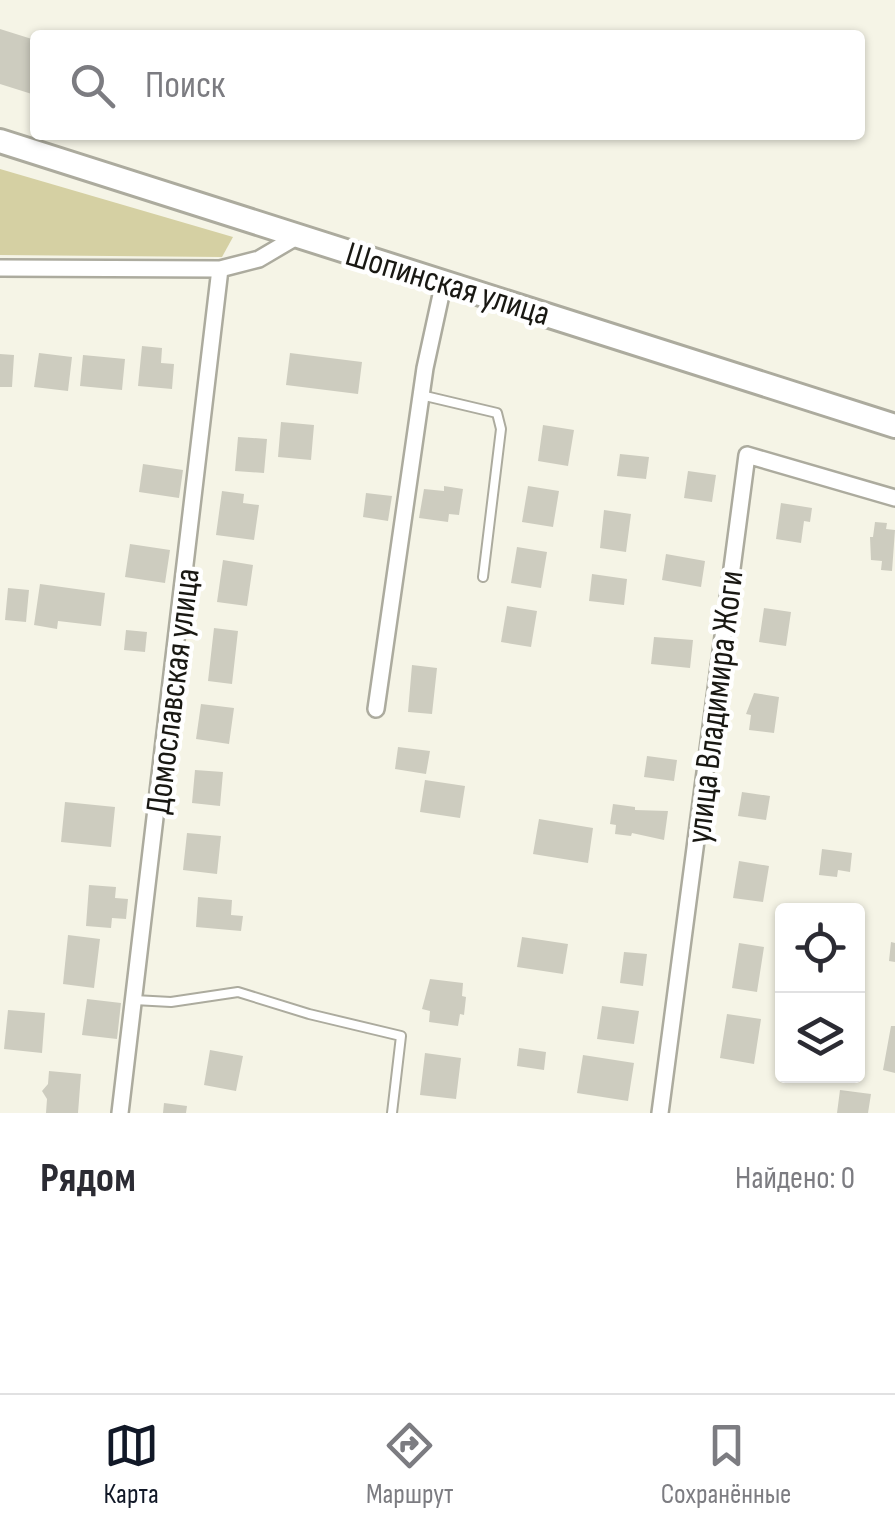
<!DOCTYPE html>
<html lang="ru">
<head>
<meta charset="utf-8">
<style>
	body { margin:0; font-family:"Sofia Sans Condensed",sans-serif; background:#f7f7f7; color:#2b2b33 }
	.controls { position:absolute; right:30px; bottom:30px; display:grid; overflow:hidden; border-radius:10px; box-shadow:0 2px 8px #0004 }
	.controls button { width:90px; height:90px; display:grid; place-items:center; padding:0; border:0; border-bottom:2px solid #e1e1e2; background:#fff; color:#2b2b33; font:50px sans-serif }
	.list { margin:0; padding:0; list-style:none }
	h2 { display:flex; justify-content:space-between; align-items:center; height:130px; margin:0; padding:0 40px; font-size:42px }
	h2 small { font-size:32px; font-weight:400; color:#7c7c81 }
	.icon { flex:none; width:55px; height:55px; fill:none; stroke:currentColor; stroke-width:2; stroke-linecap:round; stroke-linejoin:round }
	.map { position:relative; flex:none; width:895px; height:1113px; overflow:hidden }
	.search { position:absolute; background:#fff; box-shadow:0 2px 8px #0004; left:30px; right:30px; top:30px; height:110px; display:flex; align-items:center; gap:25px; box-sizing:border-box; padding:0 35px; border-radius:10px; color:#7c7c81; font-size:38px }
	.sheet { height:280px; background:#fff }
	nav { display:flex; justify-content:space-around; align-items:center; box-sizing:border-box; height:140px; border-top:2px solid #e1e1e2; background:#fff; font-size:28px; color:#7c7c81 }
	nav a { display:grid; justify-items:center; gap:5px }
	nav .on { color:#111827 }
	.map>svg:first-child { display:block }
	.green { fill:#d5d0a3 }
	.building { fill:#cdccbf }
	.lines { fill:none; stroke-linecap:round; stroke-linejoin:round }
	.lane-casing { stroke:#acab9e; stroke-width:12 }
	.street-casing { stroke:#acab9e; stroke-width:20 }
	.secondary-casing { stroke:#acab9e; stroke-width:28 }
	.lane { stroke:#fff; stroke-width:8 }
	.street { stroke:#fff; stroke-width:15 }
	.secondary { stroke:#fff; stroke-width:22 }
	.labels { text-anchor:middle; stroke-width:9; stroke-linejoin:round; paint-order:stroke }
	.street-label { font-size:35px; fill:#191813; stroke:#fff }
</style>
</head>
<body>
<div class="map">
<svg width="895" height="1113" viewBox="0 0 895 1113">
	<rect width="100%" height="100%" fill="#f5f4e6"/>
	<path class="green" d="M0 169 233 237 222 257 0 255Z"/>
	<path class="building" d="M0 29 35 40V95L0 84Z
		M142 346 162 348 161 363 174 364 172 389 138 386Z
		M39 353 72 357 68 391 34 387Z
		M290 353 362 362 358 394 286 385Z
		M0 354 14 355 12 387H0Z
		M83 355 125 359 122 390 80 386Z
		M281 422 314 425 311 460 278 457Z
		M543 425 574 430 568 466 538 461Z
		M238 437 267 439 264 473 235 471Z
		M620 454 649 457 646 479 617 476Z
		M143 464 183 470 179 498 139 492Z
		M688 471 716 475 712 502 684 498Z
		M444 486 463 489 459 515 449 514 448 522 419 518 424 489 444 491Z
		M528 486 559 491 553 527 522 522Z
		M222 491 244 494 243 503 259 505 254 540 216 535Z
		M366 493 392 496 388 521 363 517Z
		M781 503 812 508 810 522 804 521 801 543 776 539Z
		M604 510 631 514 626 552 600 548Z
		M875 522 887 523 886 529 895 530 892 571 881 570 882 561 871 560 870 537H873Z
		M130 544 170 550 165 583 125 577Z
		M517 547 547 552 541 588 511 583Z
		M666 554 705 561 701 587 662 580Z
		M223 560 253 565 247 606 217 602Z
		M592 574 627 579 624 605 589 601Z
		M40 584 105 593 101 626 58 621 57 629 34 625Z
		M8 588 29 590 26 622 5 620Z
		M507 606 537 611 531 647 501 642Z
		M764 608 791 612 786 646 759 642Z
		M214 628 238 631 232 684 208 681Z
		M126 630 147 632 145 652 124 650Z
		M654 637 693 640 690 668 651 664Z
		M412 665 437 668 432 714 408 712Z
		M754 693 779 697 774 733 749 730 751 715 746 714Z
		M201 704 234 708 229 744 196 739Z
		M398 747 430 751 426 774 395 769Z
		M647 756 677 760 674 781 644 777Z
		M195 770 223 772 220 806 192 803Z
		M425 780 465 786 460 818 420 812Z
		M742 792 770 796 766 820 738 816Z
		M65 802 115 807 111 847 61 842Z
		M613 804 635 807V810L668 811 664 840 632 833 631 836 615 834 616 825 610 824Z
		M539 819 593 828 588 863 533 854Z
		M187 833 221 836 217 874 183 870Z
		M822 849 852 853 850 872 838 870 837 877 819 875Z
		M739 861 769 866 763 902 733 898Z
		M89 885 116 887 115 898 128 899 126 919 112 918 111 928 86 926Z
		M198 897 232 900 231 915 243 916 241 931 196 927Z
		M68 935 100 939 94 988 63 984Z
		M522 937 568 944 563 974 517 967Z
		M891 942 895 943V962L889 961Z
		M739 943 764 947 757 992 732 988Z
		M624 952 647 954 643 986 620 983Z
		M430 979 463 983 462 996 466 997 464 1015 460 1014 458 1026 429 1022 430 1011 422 1009Z
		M87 999 121 1003 117 1039 82 1035Z
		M602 1006 639 1011 634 1044 597 1039Z
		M8 1010 45 1013 42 1053 4 1049Z
		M727 1014 761 1019 754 1064 720 1058Z
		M891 1026H895V1073L883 1070Z
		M519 1048 546 1052 544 1070 517 1066Z
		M210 1050 243 1056 236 1091 204 1085Z
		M425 1053 461 1058 456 1099 420 1095Z
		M583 1055 634 1063 628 1101 577 1093Z
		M49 1071 81 1074 78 1113H46L47 1099 42 1091 48 1084Z
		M840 1090 871 1094 868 1113H837Z
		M164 1103 187 1106 186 1113H163Z"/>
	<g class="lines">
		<g class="lane-casing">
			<path id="lane" d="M421 395 497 413 501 429 483 577
				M134 1000 171 1002 238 992 309 1014 401 1036 392 1113"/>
		</g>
		<g class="street-casing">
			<path id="street" d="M0 268 220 269 259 259 298 236
				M376 709 425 368 444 281
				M120 1113 220 269
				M660 1113 747 455 895 498"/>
		</g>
		<g class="secondary-casing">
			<path id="secondary" d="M0 141 895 426"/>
		</g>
		<use href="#lane" class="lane"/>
		<use href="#street" class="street"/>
		<use href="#secondary" class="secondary"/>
	</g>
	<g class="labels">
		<g class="street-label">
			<text transform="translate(448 283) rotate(17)" y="12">Шопинская улица</text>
			<text transform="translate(172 691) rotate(-83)" y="12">Домославская улица</text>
			<text transform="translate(714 707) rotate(-83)" y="12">улица Владимира Жоги</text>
		</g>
	</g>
</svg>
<div class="controls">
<button><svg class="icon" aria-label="locate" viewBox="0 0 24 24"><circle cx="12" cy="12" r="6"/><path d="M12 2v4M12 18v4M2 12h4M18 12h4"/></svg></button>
<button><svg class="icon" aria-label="layers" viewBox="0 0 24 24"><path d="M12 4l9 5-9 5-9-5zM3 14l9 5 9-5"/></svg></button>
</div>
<div class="search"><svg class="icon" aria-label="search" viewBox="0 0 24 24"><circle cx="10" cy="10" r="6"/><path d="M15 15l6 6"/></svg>Поиск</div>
</div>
<section class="sheet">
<h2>Рядом<small>Найдено: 0</small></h2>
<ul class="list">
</ul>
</section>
<nav>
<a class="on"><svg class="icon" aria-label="map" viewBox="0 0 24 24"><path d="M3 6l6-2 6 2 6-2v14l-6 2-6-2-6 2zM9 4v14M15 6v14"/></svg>Карта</a>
<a><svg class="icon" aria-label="directions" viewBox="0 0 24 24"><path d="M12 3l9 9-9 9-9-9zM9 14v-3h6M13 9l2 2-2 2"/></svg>Маршрут</a>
<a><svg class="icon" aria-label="saved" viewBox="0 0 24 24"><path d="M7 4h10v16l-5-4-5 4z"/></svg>Сохранённые</a>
</nav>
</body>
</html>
